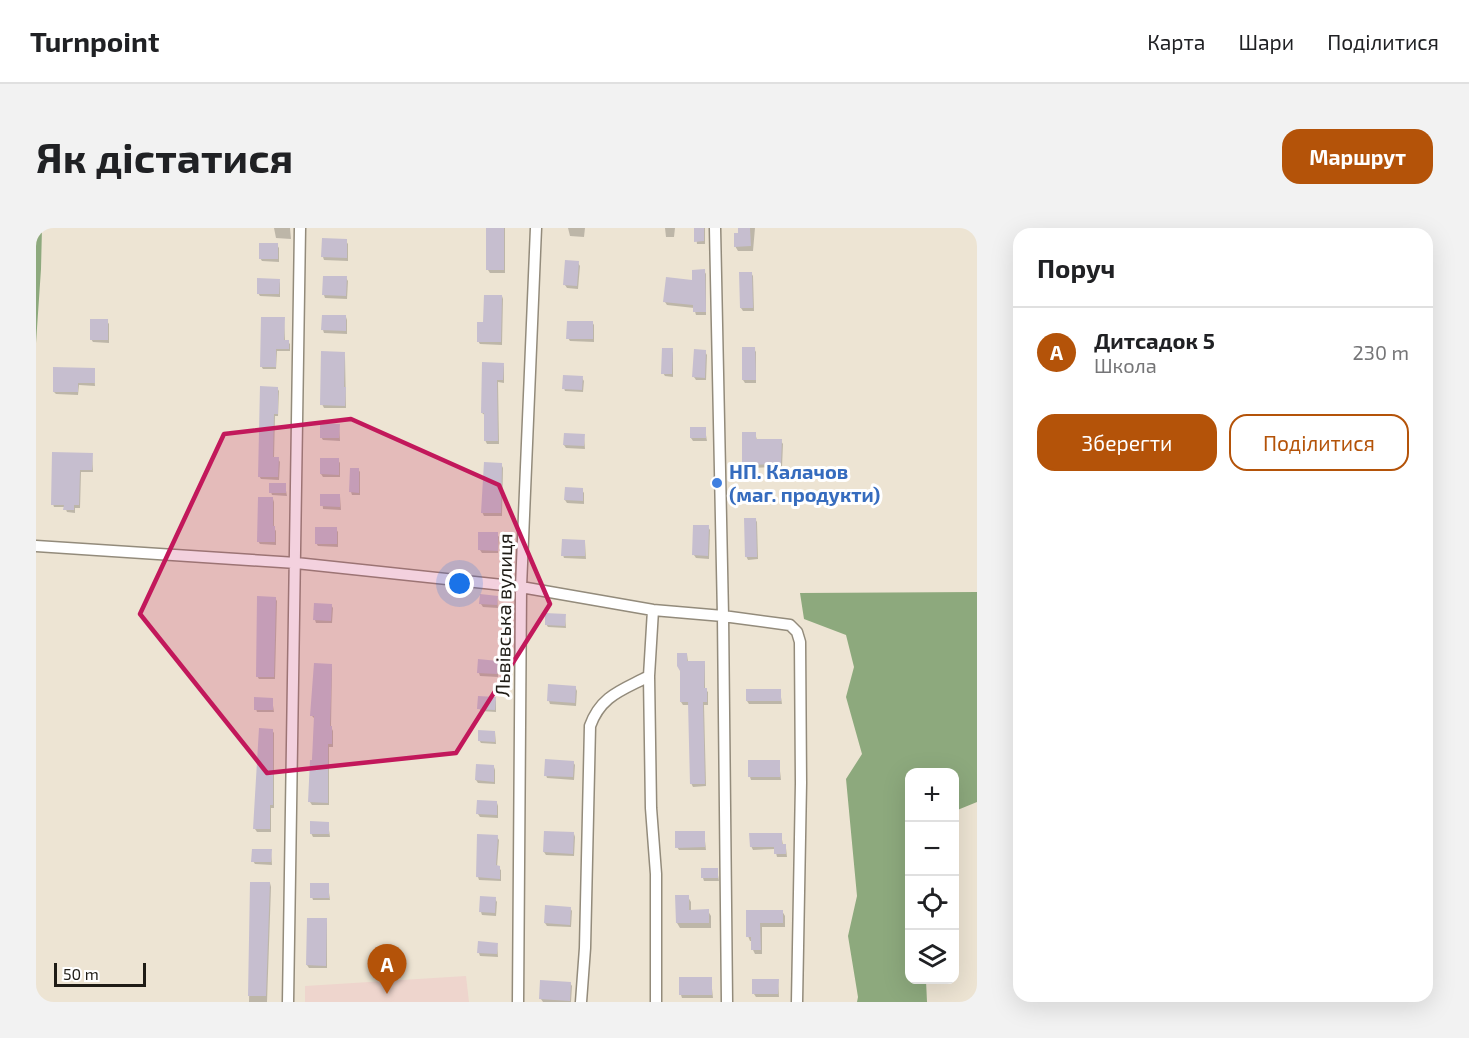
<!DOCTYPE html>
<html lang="uk">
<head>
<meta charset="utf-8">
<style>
	body { margin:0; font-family:"Exo 2",sans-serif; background:#f2f2f2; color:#202124 }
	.controls { position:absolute; right:18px; bottom:18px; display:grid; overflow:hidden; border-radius:12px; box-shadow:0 6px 24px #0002 }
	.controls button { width:54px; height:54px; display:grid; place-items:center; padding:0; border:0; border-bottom:2px solid #e0e0e0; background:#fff; color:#202124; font:30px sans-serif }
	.scale { position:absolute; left:18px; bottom:15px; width:92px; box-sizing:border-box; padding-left:6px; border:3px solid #1f1c16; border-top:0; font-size:16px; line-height:21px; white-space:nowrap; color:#1f1c16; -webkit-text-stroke:4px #fff; paint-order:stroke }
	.you { position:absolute; left:424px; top:356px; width:21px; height:21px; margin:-15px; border:4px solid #fff; border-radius:50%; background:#1a73e8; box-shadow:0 0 0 9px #1a73e833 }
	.badge { display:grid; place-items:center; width:39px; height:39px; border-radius:50%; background:#b45309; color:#fff; font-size:20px; font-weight:700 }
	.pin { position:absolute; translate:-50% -50px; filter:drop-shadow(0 2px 3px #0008) }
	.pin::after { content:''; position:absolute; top:32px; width:21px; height:18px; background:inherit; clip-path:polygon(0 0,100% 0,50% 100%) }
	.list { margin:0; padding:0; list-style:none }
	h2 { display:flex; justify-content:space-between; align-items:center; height:78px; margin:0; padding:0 24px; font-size:26px }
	h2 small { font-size:20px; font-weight:400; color:#757577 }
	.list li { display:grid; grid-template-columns:39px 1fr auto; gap:18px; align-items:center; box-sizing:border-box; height:90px; padding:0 24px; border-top:2px solid #e0e0e0 }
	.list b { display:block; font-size:22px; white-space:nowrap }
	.list p { margin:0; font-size:20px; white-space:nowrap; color:#757577 }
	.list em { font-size:20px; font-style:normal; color:#757577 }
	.actions { display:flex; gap:12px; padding:18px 24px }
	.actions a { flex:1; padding:14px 0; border:2px solid #b45309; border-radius:18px; text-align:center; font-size:21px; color:#b45309 }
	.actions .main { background:#b45309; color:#fff }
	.icon { flex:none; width:33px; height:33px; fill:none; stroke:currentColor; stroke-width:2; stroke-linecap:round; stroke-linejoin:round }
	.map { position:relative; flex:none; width:941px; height:774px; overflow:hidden; border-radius:18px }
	header { display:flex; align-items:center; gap:36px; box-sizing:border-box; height:84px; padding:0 30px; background:#fff; border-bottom:2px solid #e0e0e0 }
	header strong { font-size:28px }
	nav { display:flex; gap:33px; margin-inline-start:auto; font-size:21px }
	.intro { display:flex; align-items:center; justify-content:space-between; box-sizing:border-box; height:144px; padding:0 36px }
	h1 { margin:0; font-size:42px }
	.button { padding:15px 27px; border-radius:18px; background:#b45309; color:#fff; font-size:21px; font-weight:700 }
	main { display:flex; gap:36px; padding:0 36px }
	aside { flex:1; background:#fff; border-radius:18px; box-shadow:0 6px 24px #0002 }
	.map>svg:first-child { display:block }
	.education { fill:#eed5cd }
	.forest { fill:#8da97d }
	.shadow { fill:#0003 }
	.building { fill:#c6becf }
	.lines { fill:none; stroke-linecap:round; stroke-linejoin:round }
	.minor-casing { stroke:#938b7b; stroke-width:13 }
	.minor { stroke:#fff; stroke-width:10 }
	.marked { fill:#c2185b; fill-opacity:0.2; stroke:#c2185b; stroke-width:4.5; stroke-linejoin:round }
	.shop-dot { fill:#3f7fe0; stroke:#fff; stroke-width:2 }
	.labels { text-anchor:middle; stroke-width:6; stroke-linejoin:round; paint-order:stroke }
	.shop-label { font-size:20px; font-weight:bold; fill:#366cbe; stroke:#fff; text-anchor:start }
	.street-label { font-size:20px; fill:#1f1c16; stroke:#fff }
</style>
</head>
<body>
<header>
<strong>Turnpoint</strong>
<nav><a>Карта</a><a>Шари</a><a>Поділитися</a></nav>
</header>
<div class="intro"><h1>Як дістатися</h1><a class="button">Маршрут</a></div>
<main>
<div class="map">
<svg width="941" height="774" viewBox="0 0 941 774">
	<rect width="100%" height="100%" fill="#ede4d3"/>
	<path class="education" d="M430 748 433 774H269V758Z"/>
	<path class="forest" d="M0 0H6L5 41 0 115Z
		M941 364V574L919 583 918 544H874V752H890L891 774H821L822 769 812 708 821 668 810 551 826 526 810 469 818 439 810 407 768 391 764 365Z"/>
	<path class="shadow" d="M238 0H254L255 11 240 10Z
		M451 0H469V45H454L452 42Z
		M532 0H549L548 9 534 8Z
		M629 0H639L638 9H630Z
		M659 0H669V16H661Z
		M704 0H719L717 23H702L699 18 704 7Z
		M310 13 312 16V33L288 32 287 29Z
		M241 17 243 20V34L226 33 224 30Z
		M542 35 544 38 542 61 531 60 529 57Z
		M668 43 670 46V87H660L658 80 631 77 629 74 658 53Z
		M715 45 717 48 718 83H707L705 80Z
		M310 50 312 53 311 71 289 70 288 67Z
		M243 52 244 55V69L224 68 222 65Z
		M466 68 467 71 466 117 444 116 442 113 449 95Z
		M310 89 311 92V106L288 105 287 102Z
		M248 91 249 113 252 114 254 116V123H241L240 141H227L225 138Z
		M71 93 73 96V115L57 114 55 111Z
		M556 94 558 97V114L534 113 532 110Z
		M718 121 720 124V155H709L707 152Z
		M636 122 637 125V149L629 148 627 145Z
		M669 124 671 127 670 152H660L658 149Z
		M308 126 309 129 310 180H288L286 176Z
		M467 136 468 139V155L462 154 463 216H451L449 212 450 188 446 185Z
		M58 142 59 158 43 157 42 167 20 166 18 164Z
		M546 150 548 153 547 164 529 163 528 160Z
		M241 160 243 163 242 188H239L238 230 242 231 244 234 243 252 225 251 223 248Z
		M303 197 304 213 287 212 285 209Z
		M669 201 671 213H657L655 210Z
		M719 205 721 212 745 213 747 216 746 239 709 240 708 237Z
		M548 208 549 221 530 220 528 217Z
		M56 226 57 244H45L44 280H39V285L31 284 29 279H18L17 276Z
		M302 232 304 235V249H287L285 246Z
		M465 236 467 240 466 288H448L446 284Z
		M322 241 324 244V267H316L315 264Z
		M249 257 251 268 236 267 235 264Z
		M546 262 548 265V276L531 275 529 272Z
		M286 267 304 268 305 282 287 281Z
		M237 271 238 274V300L240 303V317L224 316 222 313Z
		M719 291 721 294 722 331 712 332 710 328Z
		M672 299 674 302 673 331 660 330 658 327Z
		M300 301 302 304V319L282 318 280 315Z
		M461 306 463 309 462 325H446L444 322Z
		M549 314 550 331 528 330 527 327Z
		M461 369 462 380 447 379 445 376Z
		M239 370 241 373 239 451H223L221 448Z
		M295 377 297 380 296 395H280L279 392Z
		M529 388 530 400 512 399 510 396Z
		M651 426 652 434H668L669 437V461L672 464V477H668L670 558 657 559 655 555 654 477H647L645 474Z
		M461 434 463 437 462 449 444 448 443 445Z
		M295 437 296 440 295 499 297 503V519H293V577H276L274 574 279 491 276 488Z
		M513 458 539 459 541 463 540 478 514 476 513 473Z
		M744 462 746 476H713L711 473Z
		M459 470 460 473V484L445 483 443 480Z
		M236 471 238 484H221L220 481Z
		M236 502 238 505V580H235V604H221L219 601Z
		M459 504 460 516 445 515 443 512Z
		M537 534 539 537 538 552 511 550 510 547Z
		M743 534 745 552H715L714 549Z
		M458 539 459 542V556L442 555 440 552Z
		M461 575 462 578V590L444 589 442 586Z
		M292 595 294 609H277L275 605Z
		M668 604 670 622H643L641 619Z
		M538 606 539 609 538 628 510 627 508 624Z
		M745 606 747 617 750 620 751 629H741L739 621 717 622 715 618Z
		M461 609 463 612 461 639 465 642V653L443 652 442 649Z
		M235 623 236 637 219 636 217 633Z
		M681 641 683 653H668L667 650Z
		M216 655H234L235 659 231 774H213Z
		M292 657 294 672H277L276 669Z
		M640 669H652L655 674V683H672L675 688V700H644L641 695Z
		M459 671 461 674 460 688 446 687 445 684Z
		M534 680 536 683 535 699 511 698 509 695Z
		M746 683 749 688V699H726V726H719L717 722V713H714L712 708 711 684Z
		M290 692 291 695V740H273L271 737Z
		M461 716 462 729 444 728 443 725Z
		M675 751 677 770H646L645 767Z
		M742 752 743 769H720L718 766Z
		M534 755 536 758 535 774H507L505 771Z"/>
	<path class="building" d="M450 0H468V42H450Z
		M658 0H668V13L658 14Z
		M702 0H714L715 18 698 19V5H702Z
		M286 10 311 11V30L285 29Z
		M223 15H242V31H223Z
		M529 32 543 33 541 58 527 57Z
		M669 41 670 84H657V77L627 74 630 49 656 52V42Z
		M703 44H716L717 80H704Z
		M287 48H311L310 68 286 67Z
		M221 50 244 51 243 66H221Z
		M448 67H466L465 114H441V94H447Z
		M286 87H310V103L285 102Z
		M225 89H249L248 112H253V121H240V139H224Z
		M54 91H72V112H54Z
		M531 93H557V111H530Z
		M706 119H719L720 152H706Z
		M626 120H637L636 146H625Z
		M658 121 670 122 669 150 656 149Z
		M285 123 309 124 308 159H310L309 178 284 177Z
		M446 134 468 135 467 152H461L462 213H448V185H445Z
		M17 139 59 140V155H42V164H17Z
		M527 147 547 148 546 162 526 161Z
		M224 158 242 159V186H238L237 229H243L242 249H222Z
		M284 195 304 196 303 210H284Z
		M654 199H670V210H654Z
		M706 204H720V211H746L745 236 706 237Z
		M528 205 549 206 548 218 527 217Z
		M16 224 57 225 56 242H44L43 277H38V282H27L28 277H15Z
		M284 230H303V247L284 246Z
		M448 234 466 235 465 285H445Z
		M314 240H323V265L313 264Z
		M233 255H250V265H233Z
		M529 259 547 260V273L528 272Z
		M284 266H304V279L284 278Z
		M222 269H237V298H239V314H221Z
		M708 290H720L721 329H709Z
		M657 297H673L672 328 656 327Z
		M279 299H301V316H279Z
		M442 304H462V323L442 322Z
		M526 311 549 312V328H525Z
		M444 366 462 368 461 377 443 376Z
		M221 368 240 369 238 449H220Z
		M278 375 296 376 295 393 277 392Z
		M509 385 530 386 529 398 509 397Z
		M641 425H651V433H669L668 460H671V474H667L669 556H654L652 474H644V443L641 438Z
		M442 431 462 433 461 446 441 445Z
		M278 435 296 436 294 498H296V516H292V575L272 574 274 532H276L278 488H274Z
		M512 456 540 458 539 475 511 473Z
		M710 461H745V473H710Z
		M442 468 460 469 459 482 441 481Z
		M218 469 237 470V482H218Z
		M223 500 237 501V577H234V601H217Z
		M442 502 459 503V514L442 513Z
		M509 531 538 533 537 549 508 548Z
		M712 532H744V549H712Z
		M440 536 458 537V554L439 552Z
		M441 572 461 573V587L440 586Z
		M274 593 293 594V606H274Z
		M508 603 538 604 537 626 507 624Z
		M639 603H669V619L639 620Z
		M713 605H746V616H750V626H738V619H714Z
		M441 606 462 607 460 637 464 638V651L440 649Z
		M216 621H236L235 634H215Z
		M665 640H682V650H665Z
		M214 654H234L230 768H212Z
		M274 655H293V670H274Z
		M639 667H653V682L673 681V695H640Z
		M444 668 460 669 459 685 443 684Z
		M509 677 535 679 534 697 508 695Z
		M710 682H747V695H724L725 722H715V709H710Z
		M271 690H291L290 738 270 737Z
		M442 713 462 715 461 726 441 725Z
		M643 749H676V767H643Z
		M716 751H743L742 766H716Z
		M504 752 535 754 534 773 503 771Z"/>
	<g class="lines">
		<g class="minor-casing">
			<path id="minor" d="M679 0 687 388 691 774
				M0 318 260 335 485 359 617 382 687 388 754 397 761 404 764 414 765 555 761 774
				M617 382 613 448 615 580 620 646V774
				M252 774 264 0
				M482 774 485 359 500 0
				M545 774 549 720 554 498C565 467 587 462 613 448"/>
		</g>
		<use href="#minor" class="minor"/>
	</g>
	<path class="marked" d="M315 191 463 257 514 376 420 525 231 545 104 386 188 206Z"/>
	<circle class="shop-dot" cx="681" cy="255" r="6"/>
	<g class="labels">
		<g class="shop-label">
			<text x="693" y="251">НП. Калачов<tspan x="693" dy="23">(маг. продукти)</tspan></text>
		</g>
		<g class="street-label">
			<text transform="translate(468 387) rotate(-89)" y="7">Львівська вулиця</text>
		</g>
	</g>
</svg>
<div class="controls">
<button>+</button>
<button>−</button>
<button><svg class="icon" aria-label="locate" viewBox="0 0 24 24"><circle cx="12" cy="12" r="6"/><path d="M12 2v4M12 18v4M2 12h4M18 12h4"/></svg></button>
<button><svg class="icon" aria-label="layers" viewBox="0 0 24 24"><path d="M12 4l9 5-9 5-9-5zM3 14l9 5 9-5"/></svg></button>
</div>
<div class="scale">50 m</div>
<div class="you"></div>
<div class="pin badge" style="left:351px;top:766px">A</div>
</div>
<aside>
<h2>Поруч<small></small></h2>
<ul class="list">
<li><span class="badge">A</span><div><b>Дитсадок 5</b><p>Школа</p></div><em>230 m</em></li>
</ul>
<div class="actions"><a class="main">Зберегти</a><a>Поділитися</a></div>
</aside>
</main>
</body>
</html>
